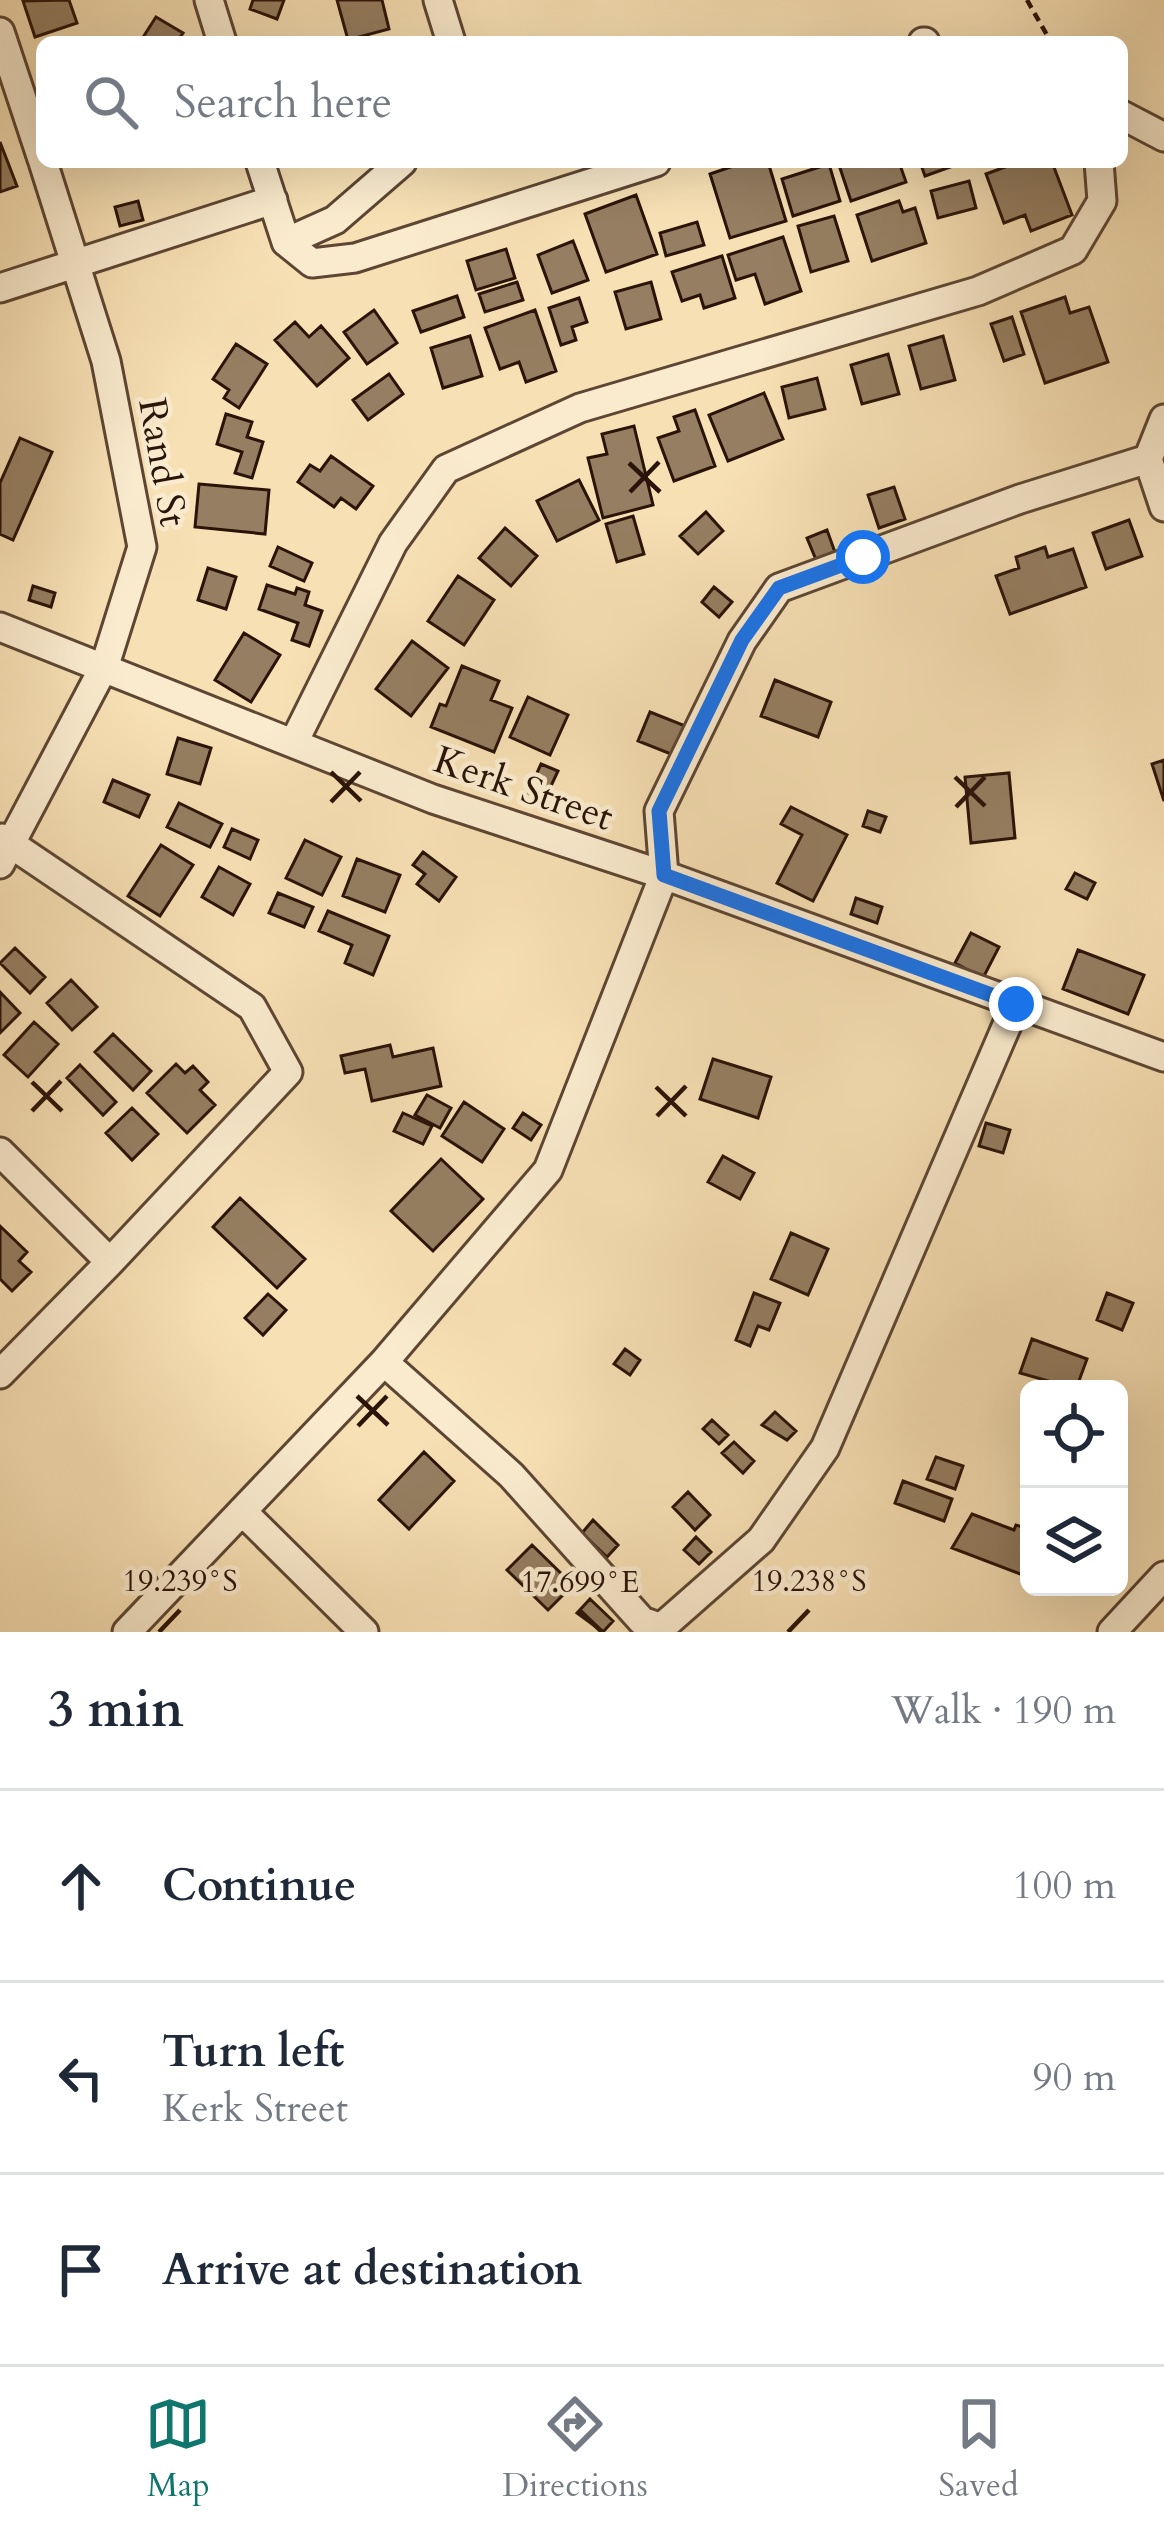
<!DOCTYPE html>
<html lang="en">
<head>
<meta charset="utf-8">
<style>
	body { margin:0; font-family:Cardo,serif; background:#f6f6f7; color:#1f2937 }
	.controls { position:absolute; right:36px; bottom:36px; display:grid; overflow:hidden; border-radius:18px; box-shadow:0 12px 48px #0002 }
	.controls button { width:108px; height:108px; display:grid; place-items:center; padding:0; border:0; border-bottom:3px solid #e0e1e3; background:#fff; color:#1f2937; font:60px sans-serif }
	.stop { position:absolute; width:36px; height:36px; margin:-27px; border:9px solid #1a73e8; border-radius:50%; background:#fff }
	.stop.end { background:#1a73e8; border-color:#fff; box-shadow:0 3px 12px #0008 }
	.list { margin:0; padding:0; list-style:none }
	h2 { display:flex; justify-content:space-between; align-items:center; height:156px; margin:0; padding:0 48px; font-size:51px }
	h2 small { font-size:39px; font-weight:400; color:#747a83 }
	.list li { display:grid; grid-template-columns:78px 1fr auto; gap:36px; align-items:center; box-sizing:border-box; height:192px; padding:0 48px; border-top:3px solid #e0e1e3 }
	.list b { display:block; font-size:45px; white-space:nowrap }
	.list p { margin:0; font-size:39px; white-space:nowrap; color:#747a83 }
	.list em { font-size:39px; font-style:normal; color:#747a83 }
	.icon { flex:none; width:66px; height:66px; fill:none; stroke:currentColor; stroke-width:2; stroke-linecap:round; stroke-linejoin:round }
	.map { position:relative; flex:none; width:1164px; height:1632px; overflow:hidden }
	.search { position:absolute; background:#fff; box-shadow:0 12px 48px #0002; left:36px; right:36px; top:36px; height:132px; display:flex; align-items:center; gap:30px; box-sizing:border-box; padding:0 42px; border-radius:18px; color:#747a83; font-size:45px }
	.sheet { height:732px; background:#fff }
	nav { display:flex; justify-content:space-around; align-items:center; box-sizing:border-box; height:168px; border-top:3px solid #e0e1e3; background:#fff; font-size:33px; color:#747a83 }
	nav a { display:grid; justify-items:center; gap:6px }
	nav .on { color:#0f766e }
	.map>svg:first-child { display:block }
	.building { fill:#957e61; stroke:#2a1308; stroke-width:3 }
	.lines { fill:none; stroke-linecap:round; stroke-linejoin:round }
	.street-casing { stroke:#5d4633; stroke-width:33 }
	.path { stroke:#2a1308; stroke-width:4.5; stroke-dasharray:9 6; stroke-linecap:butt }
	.street { stroke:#faebce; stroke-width:27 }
	.route { stroke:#1a73e8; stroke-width:15 }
	.ticks { fill:none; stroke:#2a1308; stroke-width:4.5 }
	.labels { text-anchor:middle; stroke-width:9; stroke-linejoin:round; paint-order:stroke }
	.street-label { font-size:39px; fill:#2a1308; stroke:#faebce }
	.ticks-label { font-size:30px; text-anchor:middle; fill:#2a1308; stroke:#faebce; stroke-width:9; stroke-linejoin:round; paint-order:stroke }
</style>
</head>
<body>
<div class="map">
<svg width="1164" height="1632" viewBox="0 0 1164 1632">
	<rect width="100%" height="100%" fill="#f7e0b4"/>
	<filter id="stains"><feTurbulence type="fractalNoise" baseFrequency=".00167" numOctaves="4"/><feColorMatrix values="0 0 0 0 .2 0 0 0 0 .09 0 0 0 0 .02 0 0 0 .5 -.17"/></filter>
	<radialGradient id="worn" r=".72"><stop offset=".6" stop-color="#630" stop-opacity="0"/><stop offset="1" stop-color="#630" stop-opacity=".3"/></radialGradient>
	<path class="building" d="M69 0 77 23 35 37 23 1Z
		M253 0H284L277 19 250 9Z
		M337 0H382L389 29 348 40Z
		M156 17 183 33 177 42H140Z
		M0 142 17 186 0 192Z
		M768 162 786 221 730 238 710 174 745 162Z
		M838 162H899L906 182 851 201Z
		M920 162H964L925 176Z
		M1019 162H1052L1072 215 1031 231 1025 215 1004 223 986 174Z
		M829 164 840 201 793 216 782 179Z
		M969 181 976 208 938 218 931 191Z
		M636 195 657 254 606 272 585 214Z
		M138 201 143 220 120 226 115 207Z
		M899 201 903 212 915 208 926 243 872 261 857 215Z
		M834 216 848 261 811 272 798 226Z
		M697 222 704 245 666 256 660 233Z
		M783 237 801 291 765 304 755 274 736 280 728 255Z
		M573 241 588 280 552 293 538 255Z
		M506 249 515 278 476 290 467 261Z
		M722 256 735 298 704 308 700 295 682 301 672 272Z
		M517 282 523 300 485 312 479 294Z
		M651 282 661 319 626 329 615 292Z
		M457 296 464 317 421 332 413 311Z
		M1065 297 1070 313 1089 307 1108 362 1045 383 1021 312Z
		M579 298 587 322 572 327 576 340 561 345 549 308Z
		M374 310 397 343 367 364 344 332Z
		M535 310 556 371 526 382 519 362 500 369 485 328Z
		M1012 317 1024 354 1004 361 991 324Z
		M295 322 309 337 321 326 349 358 317 386 275 340Z
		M470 336 482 376 443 388 431 348Z
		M943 336 955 380 921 389 909 346Z
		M236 344 267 364 239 408 224 398 229 390 213 379Z
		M888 354 899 394 862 404 851 365Z
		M389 374 403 394 368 420 353 400Z
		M817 378 825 409 789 418 782 387Z
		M764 393 783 439 728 461 709 415Z
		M695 410 715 466 674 481 658 438 679 431 674 417Z
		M226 414 252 422 247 437 263 442 252 478 235 473 242 452 217 444Z
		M634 426 653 505 603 518 588 458 607 454 602 434Z
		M20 438 52 452 13 540 0 534V483Z
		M331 456 373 486 356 509 341 498 334 507 298 482 310 465 320 471Z
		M579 480 599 520 557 541 537 501Z
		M199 484 269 490 265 534 195 527Z
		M894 487 905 519 879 528 868 495Z
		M706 512 723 531 698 554 680 536Z
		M633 516 644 554 617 562 606 524Z
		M1129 520 1142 556 1106 569 1093 533Z
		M505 528 537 556 511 586 479 558Z
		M827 530 836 555 817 562 807 538Z
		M278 547 312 563 304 581 270 566Z
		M1045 547 1048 557 1073 549 1086 587 1010 614 996 576 1019 568 1016 557Z
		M208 568 236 577 226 609 198 600Z
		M458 576 494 600 464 645 428 621Z
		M267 585 295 594 297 588 309 592 305 605 322 611 309 646 292 640 298 623 259 609Z
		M33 586 55 593 51 607 29 600Z
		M714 587 732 602 719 617 702 602Z
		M244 633 280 655 251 702 215 680Z
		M412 641 448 668 411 716 376 689Z
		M462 666 499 681 491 700 512 708 494 752 431 727 440 704 446 706Z
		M775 680 831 702 818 737 761 716Z
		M528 697 568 715 550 755 510 737Z
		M650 712 688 727 676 756 638 741Z
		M178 738 211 748 200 784 167 774Z
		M1164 760V801L1152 764Z
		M541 764 558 771 544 801 528 793Z
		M1009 773 1015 838 971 843 965 777Z
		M113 780 149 795 139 817 104 802Z
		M179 803 222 824 210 847 167 827Z
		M791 807 847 835 813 901 777 883 802 835 781 824Z
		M868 811 886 817 880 832 863 826Z
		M232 829 258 840 250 859 224 847Z
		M305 840 341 857 322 895 286 878Z
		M161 845 193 865 160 916 128 896Z
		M423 852 456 877 439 901 417 884 425 874 413 865Z
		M357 859 400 875 385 912 343 896Z
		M219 867 250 884 233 915 202 897Z
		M1075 873 1095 883 1087 899 1066 889Z
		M278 893 313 907 304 927 269 913Z
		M856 898 882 907 877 923 851 914Z
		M328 911 389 936 373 975 345 963 352 945 319 931Z
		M971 933 999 947 983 978 955 963Z
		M15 948 45 977 30 993 0 963Z
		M1078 950 1144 975 1128 1014 1063 989Z
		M71 980 97 1007 72 1030 47 1003Z
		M0 992 20 1013 0 1033Z
		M34 1022 58 1044 28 1077 4 1055Z
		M113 1034 151 1071 133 1090 95 1052Z
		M390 1045 393 1057 433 1048 441 1086 372 1101 365 1069 345 1073 341 1056Z
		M713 1059 771 1077 758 1118 700 1099Z
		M176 1064 185 1073 193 1066 208 1082 200 1090 215 1105 187 1133 147 1093Z
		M80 1065 116 1102 103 1115 67 1078Z
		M427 1095 451 1108 440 1128 415 1115Z
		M464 1102 504 1129 482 1162 442 1136Z
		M132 1108 158 1134 132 1160 106 1133Z
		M403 1113 432 1126 423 1144 394 1131Z
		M523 1113 541 1125 531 1140 513 1128Z
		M986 1123 1010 1130 1003 1153 979 1146Z
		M723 1156 754 1173 740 1199 708 1182Z
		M441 1159 483 1199 433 1251 391 1211Z
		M240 1198 305 1259 277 1288 213 1227Z
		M0 1226 27 1252 19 1261 31 1272 12 1291 0 1279Z
		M791 1233 828 1249 808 1295 771 1279Z
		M754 1293 780 1303 769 1330 758 1326 750 1346 736 1340Z
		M1107 1293 1133 1303 1122 1330 1097 1320Z
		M268 1294 286 1310 263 1335 245 1318Z
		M1032 1339 1087 1359 1076 1389 1020 1373Z
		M625 1349 640 1360 630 1375 614 1364Z
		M775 1412 796 1431 787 1440 762 1425Z
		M712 1420 728 1435 719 1444 703 1429Z
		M734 1442 754 1461 743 1473 722 1453Z
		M424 1452 454 1481 409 1529 379 1500Z
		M936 1457 963 1466 955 1489 927 1479Z
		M903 1481 952 1499 944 1521 895 1503Z
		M688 1492 710 1515 695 1530 673 1507Z
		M972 1514 1014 1530 1016 1525 1029 1529 1028 1577 952 1548Z
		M593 1520 618 1545 607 1557 582 1533Z
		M696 1537 711 1552 699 1564 684 1550Z
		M532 1545 573 1585 548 1610 507 1570Z
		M590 1599 613 1621 603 1632 577 1613Z"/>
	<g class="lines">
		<g class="street-casing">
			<path id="street" d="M209 0 222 42
				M438 0 451 42
				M0 32 42 159
				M923 42H925
				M1122 115 1164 137
				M260 162 286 242
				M286 242 312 263 355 258 656 162
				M286 242 335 220 402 162
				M0 288 273 200
				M1148 459 1164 507
				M0 627 433 799 664 875 1164 1057
				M294 742 393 543 446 469 580 408 978 291 1073 250 1102 201 1099 162
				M2 838 252 1007 288 1072 110 1262
				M0 864 105 665 142 547 106 361 43 162
				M0 1152 110 1262 0 1374
				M384 1362 511 1475 642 1621 661 1628 761 1540 825 1448 1016 1004
				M242 1511 364 1632
				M127 1632 384 1362 548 1170 664 875 659 811 742 641 779 588 1020 499 1148 459 1164 419
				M1112 1632 1164 1576"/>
		</g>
		<path class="path" d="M1027 0 1051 42"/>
		<use href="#street" class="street"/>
	</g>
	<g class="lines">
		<path class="route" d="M863 557 779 588 742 640 659 811 664 875 1016 1004"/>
	</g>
	<path class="ticks" d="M629 463 660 492M630 492 659 462M331 772 361 801M955 777 985 806M331 802 360 772M956 807 985 777M32 1082 62 1111M656 1087 686 1116M32 1111 61 1081M657 1116 686 1086M357 1396 388 1425M358 1426 387 1396M580 1611 602 1632M159 1632 180 1610M788 1632 809 1610"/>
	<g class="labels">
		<g class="street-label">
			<text transform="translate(164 462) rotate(80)" y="14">Rand St</text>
			<text transform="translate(524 787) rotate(19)" y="14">Kerk Street</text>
		</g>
	</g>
	<g class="ticks-label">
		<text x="180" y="1591">19.239°S</text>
		<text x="809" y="1591">19.238°S</text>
		<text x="580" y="1592">17.699°E</text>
	</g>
	<rect width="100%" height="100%" filter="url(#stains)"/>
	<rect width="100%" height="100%" fill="url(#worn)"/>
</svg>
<div class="controls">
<button><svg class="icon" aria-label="locate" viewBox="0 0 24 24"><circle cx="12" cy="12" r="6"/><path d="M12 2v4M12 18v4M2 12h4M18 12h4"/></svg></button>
<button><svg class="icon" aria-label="layers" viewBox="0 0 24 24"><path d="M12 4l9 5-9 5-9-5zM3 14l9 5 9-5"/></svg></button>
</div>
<div class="stop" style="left:863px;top:557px"></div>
<div class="stop end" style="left:1016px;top:1004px"></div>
<div class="search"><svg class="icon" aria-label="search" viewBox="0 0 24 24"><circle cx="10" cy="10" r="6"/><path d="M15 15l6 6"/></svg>Search here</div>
</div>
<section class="sheet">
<h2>3 min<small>Walk · 190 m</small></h2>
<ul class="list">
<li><svg class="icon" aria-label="ahead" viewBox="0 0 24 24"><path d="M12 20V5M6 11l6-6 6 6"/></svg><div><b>Continue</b></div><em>100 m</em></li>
<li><svg class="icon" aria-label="left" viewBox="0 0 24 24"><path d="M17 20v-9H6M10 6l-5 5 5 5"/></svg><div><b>Turn left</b><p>Kerk Street</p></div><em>90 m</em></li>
<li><svg class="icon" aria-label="arrive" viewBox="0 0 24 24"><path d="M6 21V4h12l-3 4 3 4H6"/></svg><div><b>Arrive at destination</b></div></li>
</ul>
</section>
<nav>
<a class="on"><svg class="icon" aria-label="map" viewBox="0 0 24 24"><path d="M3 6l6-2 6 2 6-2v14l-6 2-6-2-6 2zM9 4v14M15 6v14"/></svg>Map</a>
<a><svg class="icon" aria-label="directions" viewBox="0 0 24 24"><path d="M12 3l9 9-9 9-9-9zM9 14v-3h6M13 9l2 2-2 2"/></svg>Directions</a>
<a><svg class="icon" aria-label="saved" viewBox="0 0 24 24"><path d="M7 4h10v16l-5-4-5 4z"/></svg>Saved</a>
</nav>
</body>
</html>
